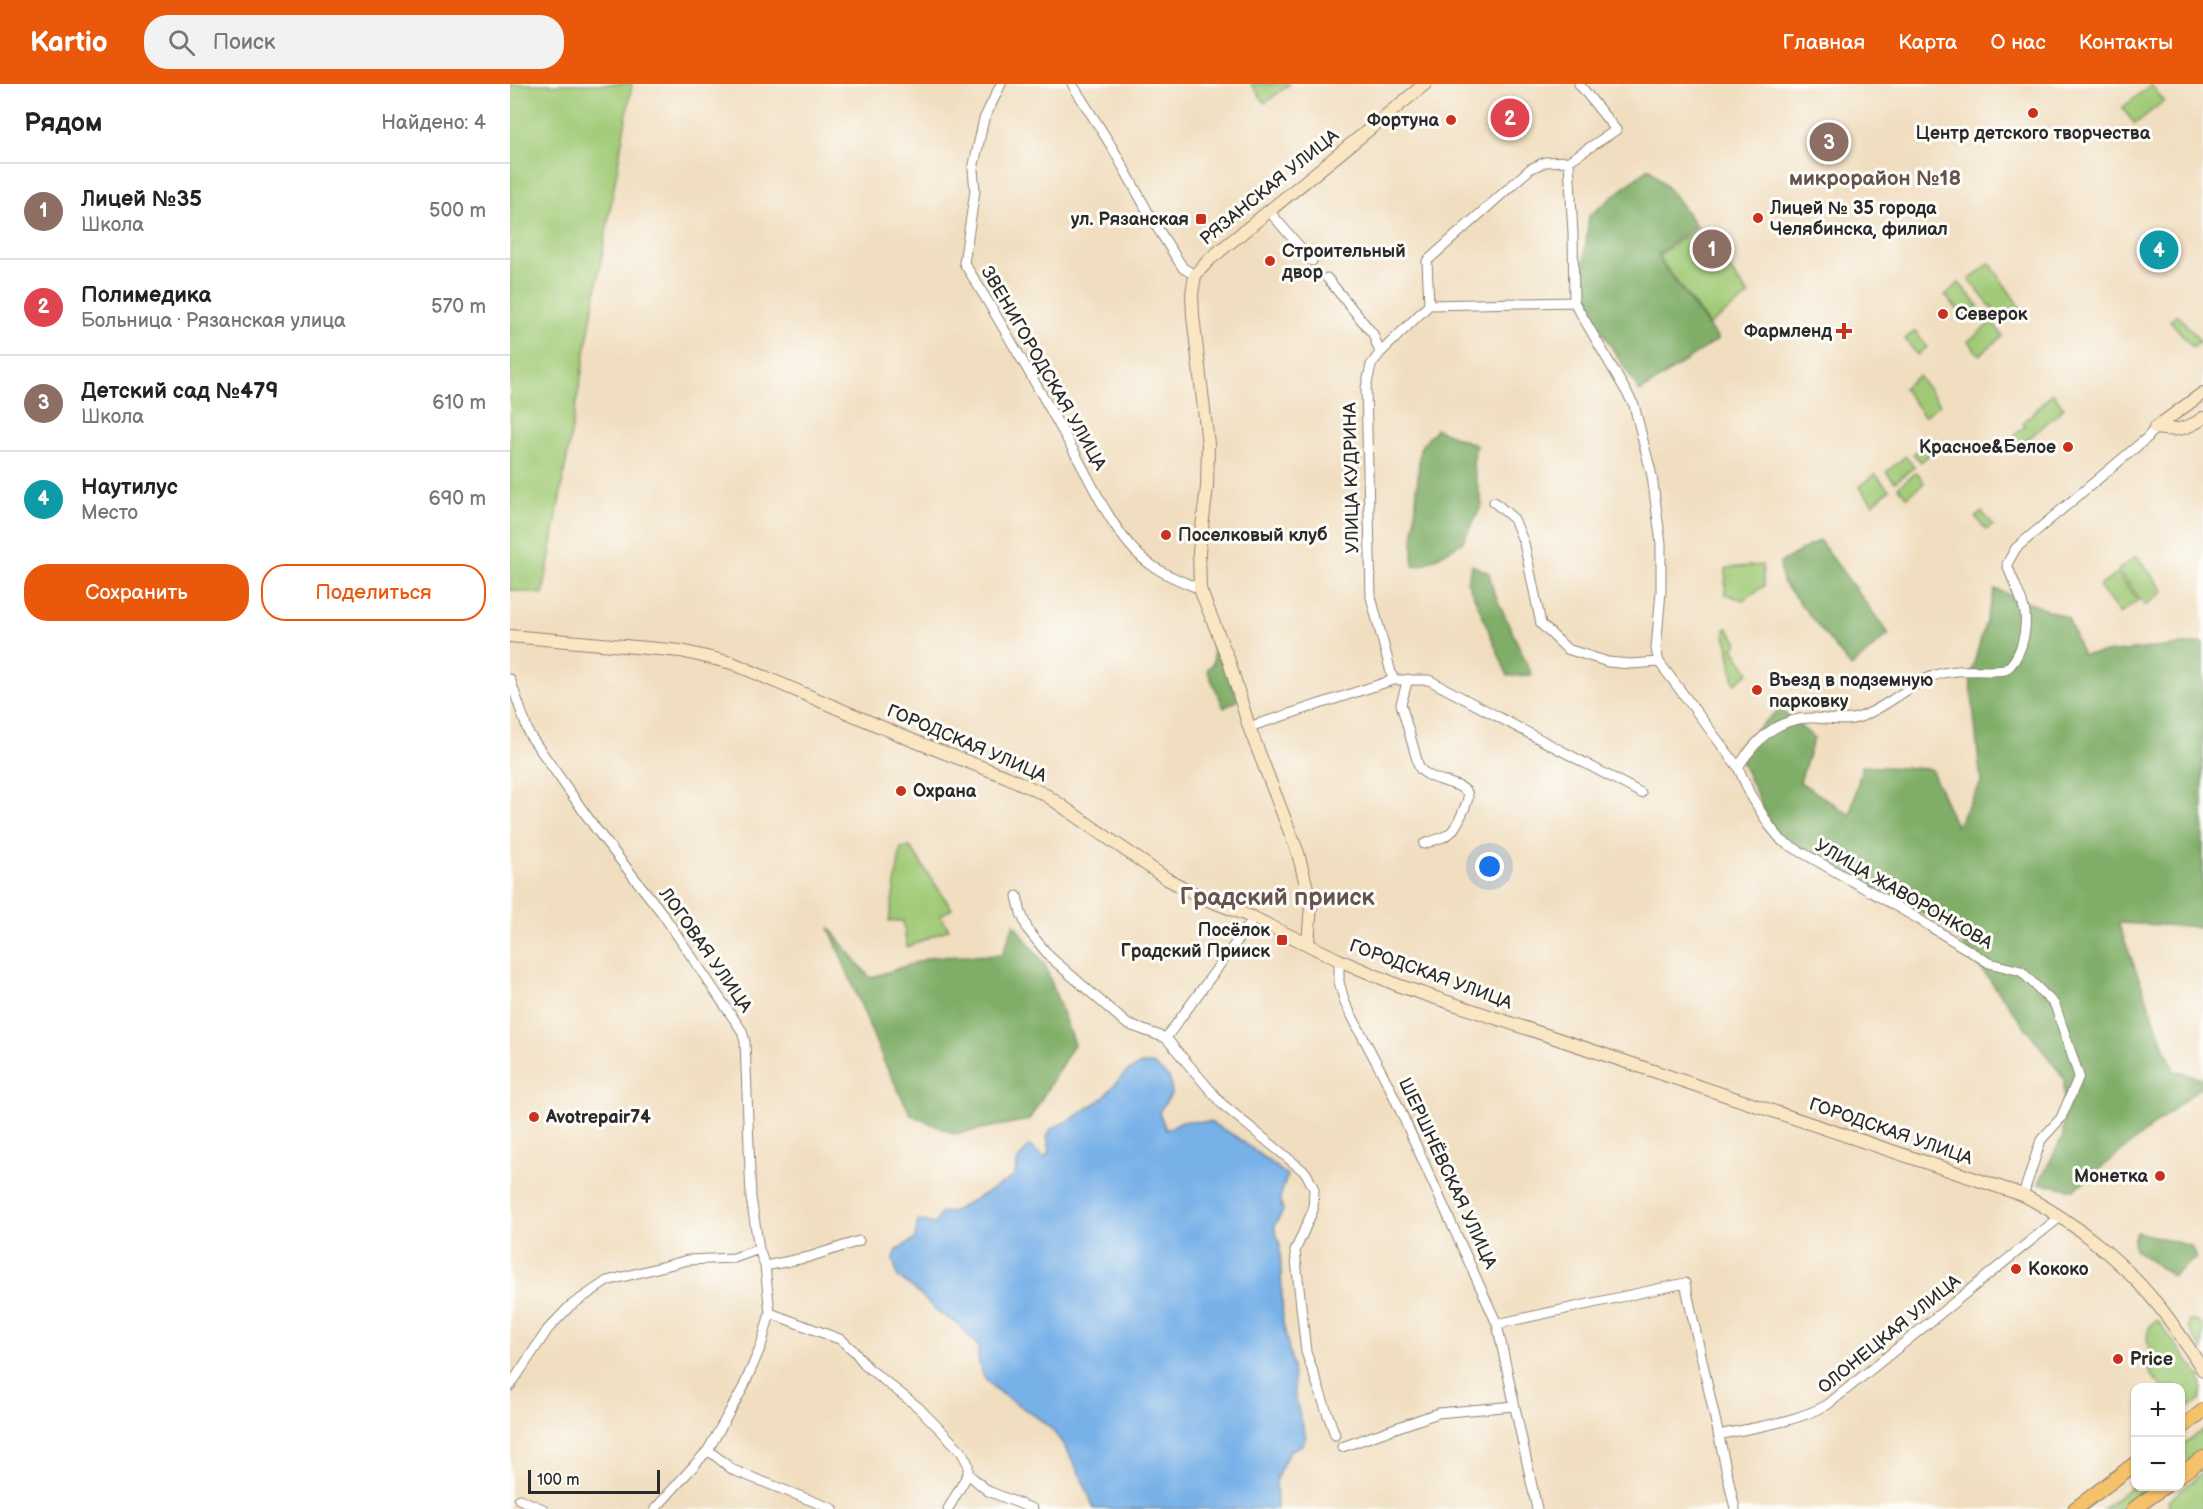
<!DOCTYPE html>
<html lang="ru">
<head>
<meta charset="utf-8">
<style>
	body { margin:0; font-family:"Balsamiq Sans",sans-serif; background:#f2f2f2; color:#222 }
	.controls { position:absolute; right:18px; bottom:18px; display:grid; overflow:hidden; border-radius:12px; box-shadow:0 2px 4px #0004 }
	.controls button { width:54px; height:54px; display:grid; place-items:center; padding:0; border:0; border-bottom:2px solid #e0e0e0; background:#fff; color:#222; font:30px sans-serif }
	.scale { position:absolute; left:18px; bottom:15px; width:132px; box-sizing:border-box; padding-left:6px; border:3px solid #2b2b2b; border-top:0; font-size:16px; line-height:21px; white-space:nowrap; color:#2b2b2b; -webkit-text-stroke:4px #fdfcf7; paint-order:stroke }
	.you { position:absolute; left:980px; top:783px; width:21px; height:21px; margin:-15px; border:4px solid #fff; border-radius:50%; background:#1a73e8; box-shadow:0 0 0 9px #1a73e833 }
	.badge { display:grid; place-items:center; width:39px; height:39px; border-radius:50%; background:#ea580c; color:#fff; font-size:20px; font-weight:700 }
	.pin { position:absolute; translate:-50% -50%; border:3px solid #fff; box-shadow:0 2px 6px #0006 }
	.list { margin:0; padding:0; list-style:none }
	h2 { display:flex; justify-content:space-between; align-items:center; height:78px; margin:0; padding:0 24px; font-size:26px }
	h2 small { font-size:20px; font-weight:400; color:#767676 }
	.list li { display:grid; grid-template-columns:39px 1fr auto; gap:18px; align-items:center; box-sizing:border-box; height:96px; padding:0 24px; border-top:2px solid #e0e0e0 }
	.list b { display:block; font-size:22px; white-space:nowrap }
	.list p { margin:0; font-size:20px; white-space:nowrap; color:#767676 }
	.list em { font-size:20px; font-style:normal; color:#767676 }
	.actions { display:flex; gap:12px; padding:18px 24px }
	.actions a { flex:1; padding:14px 0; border:2px solid #ea580c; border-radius:24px; text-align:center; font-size:21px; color:#ea580c }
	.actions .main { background:#ea580c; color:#fff }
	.icon { flex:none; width:33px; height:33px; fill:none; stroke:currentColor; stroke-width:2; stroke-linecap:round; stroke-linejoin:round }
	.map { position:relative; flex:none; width:1693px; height:1425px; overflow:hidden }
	header { display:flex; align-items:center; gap:36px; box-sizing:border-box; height:84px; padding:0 30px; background:#ea580c; color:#fff }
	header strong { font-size:28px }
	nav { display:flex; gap:33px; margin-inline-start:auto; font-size:21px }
	.search { width:420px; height:54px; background:#f2f2f2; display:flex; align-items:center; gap:15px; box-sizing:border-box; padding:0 21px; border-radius:24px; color:#767676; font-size:22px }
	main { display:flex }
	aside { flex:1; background:#fff }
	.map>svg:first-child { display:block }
	.green { fill:#a0ca76; stroke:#667a50; stroke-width:1.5 }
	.forest { fill:#80ae67; stroke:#566c49; stroke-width:1.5 }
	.water { fill:#78b1e8; stroke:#526e8a; stroke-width:1.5 }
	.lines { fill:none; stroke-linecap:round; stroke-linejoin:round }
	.street-casing { stroke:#8e8476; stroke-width:11 }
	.secondary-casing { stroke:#8e8476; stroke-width:14 }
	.primary-casing { stroke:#8e8476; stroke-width:16 }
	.street { stroke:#fff; stroke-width:9 }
	.secondary { stroke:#fbe6c4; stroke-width:12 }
	.primary { stroke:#f5c16b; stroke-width:14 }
	.poi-dot { fill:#c8321e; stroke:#fdfcf7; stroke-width:2 }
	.labels { text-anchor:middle; stroke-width:6; stroke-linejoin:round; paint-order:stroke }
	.poi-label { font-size:18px; font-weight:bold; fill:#2b2b2b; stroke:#fdfcf7; text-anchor:start }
	.street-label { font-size:18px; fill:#2b2b2b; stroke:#fdfcf7 }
	.quarter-label { font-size:21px; font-weight:bold; fill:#65544d; stroke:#fdfcf7 }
	.district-label { font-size:24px; font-weight:bold; fill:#65544d; stroke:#fdfcf7 }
</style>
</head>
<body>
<header>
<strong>Kartio</strong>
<div class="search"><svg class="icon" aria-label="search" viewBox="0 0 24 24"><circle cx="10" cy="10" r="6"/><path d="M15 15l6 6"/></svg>Поиск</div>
<nav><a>Главная</a><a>Карта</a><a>О нас</a><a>Контакты</a></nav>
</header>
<main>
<aside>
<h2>Рядом<small>Найдено: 4</small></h2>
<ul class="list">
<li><span class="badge" style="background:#8d6e63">1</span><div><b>Лицей №35</b><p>Школа</p></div><em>500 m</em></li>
<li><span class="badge" style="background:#e0444e">2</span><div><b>Полимедика</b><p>Больница · Рязанская улица</p></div><em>570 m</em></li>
<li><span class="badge" style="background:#8d6e63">3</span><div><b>Детский сад №479</b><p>Школа</p></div><em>610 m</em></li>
<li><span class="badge" style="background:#0f9aa8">4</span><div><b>Наутилус</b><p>Место</p></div><em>690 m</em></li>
</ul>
<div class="actions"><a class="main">Сохранить</a><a>Поделиться</a></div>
</aside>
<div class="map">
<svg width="1693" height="1425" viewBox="0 0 1693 1425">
	<rect width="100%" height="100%" fill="#fdfcf7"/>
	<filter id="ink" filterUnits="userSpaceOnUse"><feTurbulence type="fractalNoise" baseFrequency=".0167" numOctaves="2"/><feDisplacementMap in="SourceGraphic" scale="12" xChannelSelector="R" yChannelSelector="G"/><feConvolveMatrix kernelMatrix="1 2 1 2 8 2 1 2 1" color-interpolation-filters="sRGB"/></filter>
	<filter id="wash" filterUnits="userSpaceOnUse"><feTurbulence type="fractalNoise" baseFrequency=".008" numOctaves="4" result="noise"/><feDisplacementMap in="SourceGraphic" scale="24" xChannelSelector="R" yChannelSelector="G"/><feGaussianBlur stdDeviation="1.35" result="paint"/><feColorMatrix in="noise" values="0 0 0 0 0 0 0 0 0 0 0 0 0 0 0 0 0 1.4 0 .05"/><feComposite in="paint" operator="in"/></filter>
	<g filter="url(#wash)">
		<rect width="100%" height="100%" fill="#f1dec0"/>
		<path class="green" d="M0 0H122L33 510 0 506Z
			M741 0H780L755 19Z
			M1641 1 1654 17 1625 40 1612 24Z
			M1188 143 1239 211 1199 241 1148 172Z
			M1480 179 1512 227 1495 240 1459 196Z
			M1449 199 1469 222 1455 234 1435 211Z
			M1667 230 1690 257 1682 263 1660 236Z
			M1482 238 1493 252 1469 271 1458 257Z
			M1405 247 1417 263 1407 271 1395 255Z
			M1408 292 1430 320 1414 332 1393 304Z
			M1543 309 1554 324 1510 362 1502 353 1515 342 1513 339Z
			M1418 357 1425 365 1411 378 1403 370Z
			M1396 372 1404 383 1385 398 1376 388Z
			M1407 388 1414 399 1397 413 1388 403Z
			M1365 390 1379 406 1363 420 1349 403Z
			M1472 428 1483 441 1476 446 1466 433Z
			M1627 472 1654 507 1635 522 1608 486Z
			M1252 481 1254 502 1233 516 1215 510 1216 484Z
			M1607 489 1628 516 1610 530 1589 503Z
			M1218 544 1228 559 1223 564 1239 588 1224 600 1218 560 1215 552V545Z
			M400 763 442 825 430 831 439 845 397 863 393 837H379L391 764Z
			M1647 1236 1691 1294C1693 1313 1692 1326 1671 1321L1670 1304 1652 1303 1641 1291 1637 1282 1642 1268C1635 1257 1635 1243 1647 1236Z
			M1679 1237H1685L1693 1241V1268L1678 1244Z
			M1693 1346V1367L1671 1384 1670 1362Z
			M1693 1388V1425H1660L1658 1417Z
			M1625 1400 1626 1402 1645 1403 1614 1425H1593Z"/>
		<path class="forest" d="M1139 84 1164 111 1186 141 1149 169 1150 178 1208 255 1130 308 1070 213 1079 132Z
			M926 345 966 361 963 380 972 421 952 459 915 480 903 482V460L910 364Z
			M1309 456 1379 550 1341 583 1272 497 1270 479Z
			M962 481 979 489 983 506 1022 591 998 592C984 561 972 528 957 497Z
			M1485 505 1558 534 1572 571 1693 559V843L1608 839 1664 987 1693 994V1001L1564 1106 1529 1099 1553 1052 1554 994 1440 844 1265 750 1225 664 1270 625 1304 654 1290 698 1340 731 1352 682 1421 685 1446 742 1471 699 1460 593Z
			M702 559H708L728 616 714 624 697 586 704 578Z
			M504 840 535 881 564 960 519 1036 445 1050 401 1031 374 978 319 843 360 894 422 873 492 871Z
			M1627 1148 1681 1162 1686 1174 1662 1192 1624 1165 1623 1156Z"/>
		<path class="water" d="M631 980H643L659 994 662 1009 649 1028 656 1046 672 1037 700 1038 725 1052 777 1091 770 1114 773 1127 764 1142 770 1161 773 1239 783 1283 785 1314 796 1353 792 1361 779 1367 766 1395 767 1425H584C574 1397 562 1370 543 1347 526 1327 487 1313 474 1293 468 1284 468 1272 468 1262L447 1239 429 1229 404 1205 388 1193 383 1175 387 1166 405 1155 408 1136 425 1140 431 1128 440 1129 504 1093 508 1076 519 1062 535 1074 540 1066 537 1053 541 1045 563 1034 592 1015 615 989Z"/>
	</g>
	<g filter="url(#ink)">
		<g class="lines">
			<g class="street-casing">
				<path id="street" d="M491 0 474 35 463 85 465 107 454 179C492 239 527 302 562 364 582 399 597 436 624 466 642 486 666 495 690 505
					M562 0 602 63 643 137 673 184 685 191
					M1069 0 1106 46 1059 77 1063 150 1064 218 1124 321 1142 392 1151 460V507L1146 565 1149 578 1228 683 1240 710 1259 741 1272 757 1405 833 1479 879 1511 887 1545 921 1569 992 1551 1034 1531 1056 1513 1111
					M759 127 802 177
					M817 194 863 250 870 269 861 281 856 304 861 513 883 596H919L1131 709
					M919 221 1064 218
					M870 269 919 221 917 177 1020 85 1035 78 1059 77
					M984 418 1004 435 1014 459 1031 540 1057 565 1098 578 1120 580 1149 578
					M0 595 19 650 86 745 152 829 232 947 235 958 241 1114 249 1165 255 1182 260 1229 251 1262 233 1304 198 1366 145 1425
					M898 595 891 620 909 683C919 699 958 698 958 712 958 718 954 725 952 730 941 754 938 751 914 760
					M739 643 883 596
					M1228 683C1246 656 1268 632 1305 634 1319 635 1337 638 1350 633 1376 624 1397 602 1423 592 1446 583 1471 589 1495 586 1511 575 1517 548 1515 529 1512 513 1502 496 1497 480L1506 464 1638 353 1645 344
					M507 812 511 829 518 846 540 873 617 940 656 954 712 1020 796 1089 804 1105 803 1126 785 1167 796 1268 825 1351
					M829 876V898L835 919 880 1004 987 1240 1027 1425
					M656 954 744 834
					M255 1182 299 1173 349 1157
					M260 1229 332 1256 345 1268 357 1283 408 1323 451 1367 458 1380V1390L438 1425
					M987 1240 1175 1199 1225 1425
					M0 1302 38 1245 60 1222 97 1197 178 1176 224 1174 249 1165
					M1208 1351C1245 1343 1283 1339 1317 1321L1550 1133
					M832 1363 928 1329 1004 1322
					M198 1366 223 1386 323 1425
					M458 1390 478 1407 523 1425
					M9 1415 33 1425"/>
			</g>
			<g class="secondary-casing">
				<path id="secondary" d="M1645 344 1693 309
					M1645 344C1664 347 1677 346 1693 334
					M0 552 171 567 222 579 404 657 497 693 536 711 657 795 693 814 744 834 829 876 890 902 1513 1111C1564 1137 1612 1177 1648 1221 1665 1242 1679 1264 1693 1286
					M798 860 801 820 788 769 739 643 719 577 690 505 689 467 697 403 698 360 683 232 682 210 685 191 700 175 915 0"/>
			</g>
			<g class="primary-casing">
				<path id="primary" d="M1670 1345 1693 1327
					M1670 1391 1693 1374
					M1565 1425 1626 1379
					M1624 1425 1655 1402"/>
			</g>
			<use href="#street" class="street"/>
			<use href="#secondary" class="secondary"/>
			<use href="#primary" class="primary"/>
		</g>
	</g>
	<g class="poi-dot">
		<circle cx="1523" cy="29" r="6"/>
		<circle cx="941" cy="36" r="6"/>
		<circle cx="1248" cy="134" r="6"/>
		<rect x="685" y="129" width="12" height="12" rx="3"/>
		<circle cx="760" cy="177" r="6"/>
		<circle cx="1433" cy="230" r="6"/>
		<path d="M1331 238h6v6h6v6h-6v6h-6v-6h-6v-6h6z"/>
		<circle cx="1558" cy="363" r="6"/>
		<circle cx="656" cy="451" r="6"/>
		<circle cx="1247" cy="606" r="6"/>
		<circle cx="391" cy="707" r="6"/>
		<rect x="766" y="850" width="12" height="12" rx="3"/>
		<circle cx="24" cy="1033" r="6"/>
		<circle cx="1650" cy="1092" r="6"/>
		<circle cx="1506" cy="1185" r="6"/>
		<circle cx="1608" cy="1275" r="6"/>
	</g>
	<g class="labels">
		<g class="poi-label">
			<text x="929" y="42" text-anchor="end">Фортуна</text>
			<text x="1523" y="55" text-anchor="middle">Центр детского творчества</text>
			<text x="1260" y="130">Лицей № 35 города<tspan x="1260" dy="21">Челябинска, филиал</tspan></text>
			<text x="679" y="141" text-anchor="end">ул. Рязанская</text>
			<text x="772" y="173">Строительный<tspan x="772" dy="21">двор</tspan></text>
			<text x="1445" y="236">Северок</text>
			<text x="1322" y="253" text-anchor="end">Фармленд</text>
			<text x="1546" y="369" text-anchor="end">Красное&amp;Белое</text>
			<text x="668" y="457">Поселковый клуб</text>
			<text x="1259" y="602">Въезд в подземную<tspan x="1259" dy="21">парковку</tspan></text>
			<text x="403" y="713">Охрана</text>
			<text x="760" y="852" text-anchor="end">Посёлок<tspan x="760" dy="21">Градский Прииск</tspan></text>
			<text x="36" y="1039">Avotrepair74</text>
			<text x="1638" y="1098" text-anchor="end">Монетка</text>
			<text x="1518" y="1191">Кококо</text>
			<text x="1620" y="1281">Price</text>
		</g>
		<g class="street-label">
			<text transform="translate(759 103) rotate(-39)" y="6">РЯЗАНСКАЯ УЛИЦА</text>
			<text transform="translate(534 284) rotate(60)" y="6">ЗВЕНИГОРОДСКАЯ УЛИЦА</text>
			<text transform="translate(841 394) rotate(-91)" y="6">УЛИЦА КУДРИНА</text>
			<text transform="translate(457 659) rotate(23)" y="6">ГОРОДСКАЯ УЛИЦА</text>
			<text transform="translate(1394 810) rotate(30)" y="6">УЛИЦА ЖАВОРОНКОВА</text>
			<text transform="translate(196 866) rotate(55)" y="6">ЛОГОВАЯ УЛИЦА</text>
			<text transform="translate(921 890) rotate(20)" y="6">ГОРОДСКАЯ УЛИЦА</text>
			<text transform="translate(1381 1047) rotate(19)" y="6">ГОРОДСКАЯ УЛИЦА</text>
			<text transform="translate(938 1089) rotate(65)" y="6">ШЕРШНЁВСКАЯ УЛИЦА</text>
			<text transform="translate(1379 1250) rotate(-39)" y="6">ОЛОНЕЦКАЯ УЛИЦА</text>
		</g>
		<g class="quarter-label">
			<text x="1365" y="101">микрорайон №18</text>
		</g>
		<g class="district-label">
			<text x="767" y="821">Градский прииск</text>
		</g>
	</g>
</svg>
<div class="controls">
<button>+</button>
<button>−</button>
</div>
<div class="scale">100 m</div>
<div class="you"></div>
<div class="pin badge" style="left:1202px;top:165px;background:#8d6e63">1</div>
<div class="pin badge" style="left:1000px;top:34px;background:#e0444e">2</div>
<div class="pin badge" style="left:1319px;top:58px;background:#8d6e63">3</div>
<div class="pin badge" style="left:1649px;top:166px;background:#0f9aa8">4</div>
</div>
</main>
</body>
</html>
